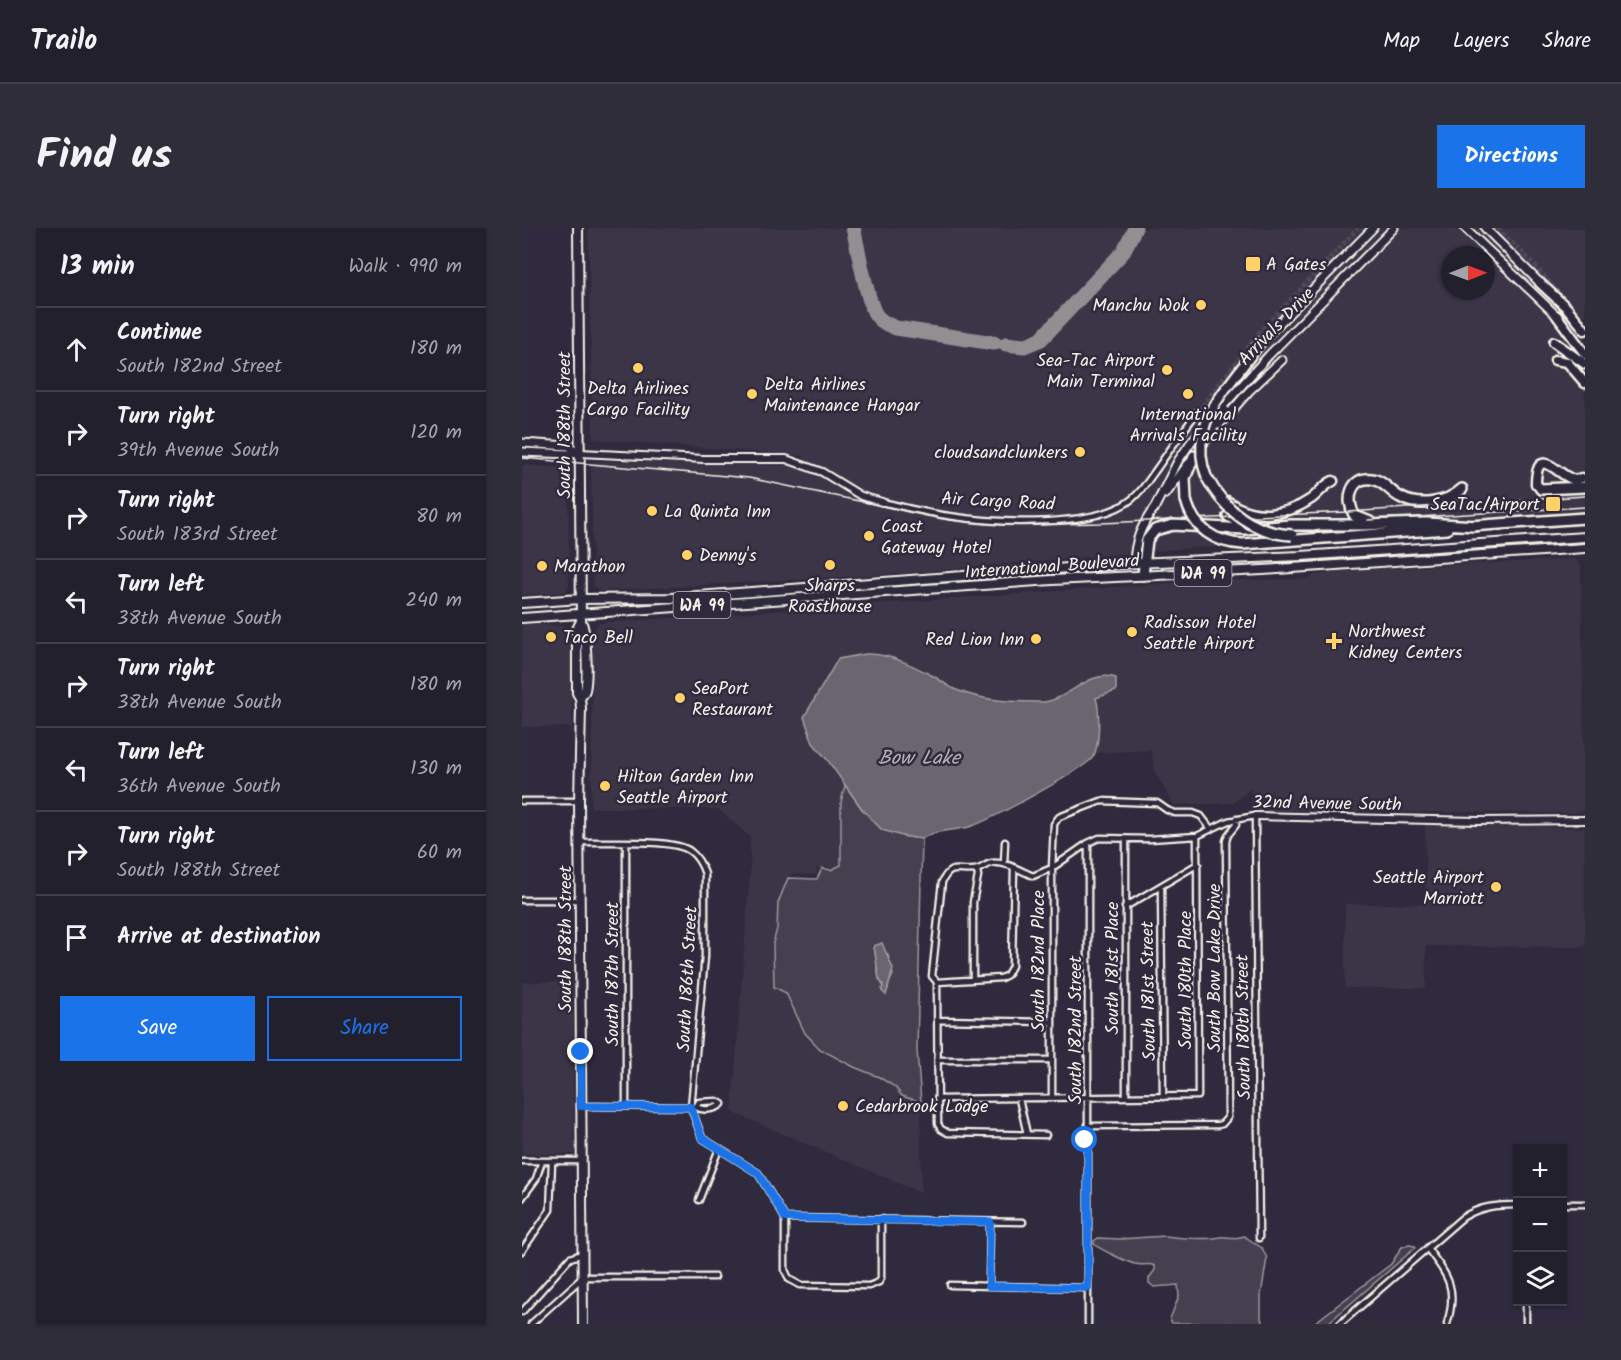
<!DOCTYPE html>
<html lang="en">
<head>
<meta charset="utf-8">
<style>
	body { margin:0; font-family:Kalam,sans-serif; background:#2f2d3a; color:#f1f3f6 }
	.controls { position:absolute; right:18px; bottom:18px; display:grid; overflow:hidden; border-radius:0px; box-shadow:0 2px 4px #0004 }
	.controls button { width:54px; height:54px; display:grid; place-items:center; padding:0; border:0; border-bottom:2px solid #403e4a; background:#23202e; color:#f1f3f6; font:30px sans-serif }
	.compass { position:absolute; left:919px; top:18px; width:54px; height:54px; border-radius:50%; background:#23202e; box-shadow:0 2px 4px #0004; rotate:89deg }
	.stop { position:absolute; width:18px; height:18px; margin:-14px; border:4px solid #1a73e8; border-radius:50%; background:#fff }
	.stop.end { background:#1a73e8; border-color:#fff; box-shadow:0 2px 6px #0008 }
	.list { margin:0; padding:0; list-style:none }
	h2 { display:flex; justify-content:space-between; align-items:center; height:78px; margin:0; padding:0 24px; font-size:26px }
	h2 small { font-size:20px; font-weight:400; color:#a3a3aa }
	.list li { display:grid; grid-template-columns:39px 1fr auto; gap:18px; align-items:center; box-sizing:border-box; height:84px; padding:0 24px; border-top:2px solid #403e4a }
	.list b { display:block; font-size:22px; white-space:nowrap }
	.list p { margin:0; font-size:20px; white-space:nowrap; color:#a3a3aa }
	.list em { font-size:20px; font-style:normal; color:#a3a3aa }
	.actions { display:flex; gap:12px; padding:18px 24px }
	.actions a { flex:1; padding:14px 0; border:2px solid #1a73e8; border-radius:0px; text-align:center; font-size:21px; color:#1a73e8 }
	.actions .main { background:#1a73e8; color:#fff }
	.icon { flex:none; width:33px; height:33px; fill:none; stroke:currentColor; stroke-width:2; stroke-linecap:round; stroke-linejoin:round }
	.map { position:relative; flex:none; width:1063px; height:1096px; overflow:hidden; border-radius:0px }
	header { display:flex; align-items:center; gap:36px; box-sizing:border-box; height:84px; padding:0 30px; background:#23202e; border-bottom:2px solid #403e4a }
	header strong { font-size:28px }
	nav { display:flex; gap:33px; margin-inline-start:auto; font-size:21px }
	.intro { display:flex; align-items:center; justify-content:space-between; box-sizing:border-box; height:144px; padding:0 36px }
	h1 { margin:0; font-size:42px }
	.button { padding:15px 27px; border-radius:0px; background:#1a73e8; color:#fff; font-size:21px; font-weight:700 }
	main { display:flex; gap:36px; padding:0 36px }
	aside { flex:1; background:#23202e; border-radius:0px; box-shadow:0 2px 4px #0004 }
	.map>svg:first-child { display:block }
	.built { fill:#3b3647; fill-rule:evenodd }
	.green { fill:#454050; stroke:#9c989c; stroke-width:1.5; fill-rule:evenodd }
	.water { fill:#6a6670; stroke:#a19ea0; stroke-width:1.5 }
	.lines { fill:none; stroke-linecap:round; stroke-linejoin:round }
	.taxiway { stroke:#928e92; stroke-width:15 }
	.minor-tunnel { stroke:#4d4857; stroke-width:4.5; stroke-dasharray:4.5 2; stroke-linecap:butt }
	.minor-casing { stroke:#f4f1e8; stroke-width:9 }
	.tertiary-casing { stroke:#f4f1e8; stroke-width:10 }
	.secondary-casing { stroke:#f4f1e8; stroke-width:11 }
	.primary-casing { stroke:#f4f1e8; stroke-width:12 }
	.trunk-casing { stroke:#f4f1e8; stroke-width:13 }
	.motorway-casing { stroke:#f4f1e8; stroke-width:14 }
	.minor { stroke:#2f2a3d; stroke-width:4.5 }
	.tertiary { stroke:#2f2a3d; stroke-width:6 }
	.secondary { stroke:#2f2a3d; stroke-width:7 }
	.primary { stroke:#2f2a3d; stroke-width:8 }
	.trunk { stroke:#2f2a3d; stroke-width:8 }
	.motorway { stroke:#2f2a3d; stroke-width:9 }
	.tram { stroke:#f4f1e8; stroke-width:1.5 }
	.trunk-bridge-casing { stroke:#f4f1e8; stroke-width:13; stroke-linecap:butt }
	.motorway-bridge-casing { stroke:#f4f1e8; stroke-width:14; stroke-linecap:butt }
	.trunk-bridge { stroke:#2f2a3d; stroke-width:8 }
	.motorway-bridge { stroke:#2f2a3d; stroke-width:9 }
	.route { stroke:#1a73e8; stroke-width:8 }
	.poi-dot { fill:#ffd166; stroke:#2f2a3d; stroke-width:2 }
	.labels { text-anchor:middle; stroke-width:5; stroke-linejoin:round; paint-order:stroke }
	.shield { fill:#2f2a3d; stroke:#b9b5b5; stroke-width:1.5 }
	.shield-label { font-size:16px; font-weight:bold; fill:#f4f1e8 }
	.poi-label { font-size:18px; fill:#f4f1e8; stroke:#2f2a3d; text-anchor:start }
	.street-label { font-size:18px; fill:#f4f1e8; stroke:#2f2a3d }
	.water-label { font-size:20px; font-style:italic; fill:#b6b2b2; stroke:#2f2a3d }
</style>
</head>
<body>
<header>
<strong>Trailo</strong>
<nav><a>Map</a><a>Layers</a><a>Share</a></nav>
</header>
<div class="intro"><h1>Find us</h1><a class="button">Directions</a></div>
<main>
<aside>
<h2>13 min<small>Walk · 990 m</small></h2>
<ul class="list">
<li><svg class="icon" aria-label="ahead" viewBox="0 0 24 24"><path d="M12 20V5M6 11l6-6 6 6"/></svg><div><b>Continue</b><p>South 182nd Street</p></div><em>180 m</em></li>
<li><svg class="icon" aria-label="right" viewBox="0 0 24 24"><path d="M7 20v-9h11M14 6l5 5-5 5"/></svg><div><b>Turn right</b><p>39th Avenue South</p></div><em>120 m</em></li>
<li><svg class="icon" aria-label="right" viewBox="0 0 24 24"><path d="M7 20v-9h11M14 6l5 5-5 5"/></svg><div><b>Turn right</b><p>South 183rd Street</p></div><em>80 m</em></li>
<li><svg class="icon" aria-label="left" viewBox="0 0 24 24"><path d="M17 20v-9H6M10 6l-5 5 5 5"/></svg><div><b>Turn left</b><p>38th Avenue South</p></div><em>240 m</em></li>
<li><svg class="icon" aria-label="right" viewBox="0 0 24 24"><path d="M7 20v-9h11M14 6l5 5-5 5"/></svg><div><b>Turn right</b><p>38th Avenue South</p></div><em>180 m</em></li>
<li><svg class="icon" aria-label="left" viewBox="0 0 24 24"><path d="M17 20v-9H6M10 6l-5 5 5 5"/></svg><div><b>Turn left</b><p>36th Avenue South</p></div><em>130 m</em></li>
<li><svg class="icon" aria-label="right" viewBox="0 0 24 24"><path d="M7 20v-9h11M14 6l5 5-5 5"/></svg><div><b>Turn right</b><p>South 188th Street</p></div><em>60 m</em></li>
<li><svg class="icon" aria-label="arrive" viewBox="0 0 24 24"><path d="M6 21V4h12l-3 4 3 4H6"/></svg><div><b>Arrive at destination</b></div></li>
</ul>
<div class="actions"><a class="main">Save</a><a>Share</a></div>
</aside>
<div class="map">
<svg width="1063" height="1096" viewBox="0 0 1063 1096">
	<rect width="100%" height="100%" fill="#2f2a3d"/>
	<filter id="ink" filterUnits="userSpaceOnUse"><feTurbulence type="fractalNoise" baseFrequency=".0167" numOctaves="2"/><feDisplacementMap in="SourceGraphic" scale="12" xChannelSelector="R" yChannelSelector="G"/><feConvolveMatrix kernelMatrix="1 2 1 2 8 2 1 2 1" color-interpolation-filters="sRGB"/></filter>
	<g filter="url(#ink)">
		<path class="built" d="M66 0H1063V298L656 321 386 345 77 363 71 357 69 240 74 233 270 237 283 242 282 228 71 211ZM928 27H964V63H928Z
			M0 237 46 240 47 358 43 364 0 367Z
			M1052 331 1055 332 1059 338 1063 580 1061 583 1054 585 729 583V560L711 575 652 577 633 545 629 522 573 525 578 491 574 470 594 463 574 450 544 464 535 472 499 473 461 470 436 463 394 440 358 426 316 432 291 515 323 557 322 640 295 639V647L269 646 256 675 255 701 251 715 264 765 283 805 298 821 331 839 357 849 373 859 380 868 399 874V965L210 884 228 644V609L196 581 69 580 71 407V403L77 395 681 353 787 351 792 347 845 341Z
			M0 396 43 398 47 400 49 405 50 499H0Z
			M903 596 1063 600V719L904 718V760H823V676H904Z
			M0 754H51L52 926H0Z"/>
		<path class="green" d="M323 557 340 581 380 608 400 611 395 822 399 874 380 868 373 859 357 849 332 839 298 821 283 805 264 765 252 759 251 715 255 701 256 675 266 650 295 651 300 640 309 642 319 637V574ZM352 718 366 727 371 747 367 755 366 761 360 763 361 757 357 751Z
			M643 1008C657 1010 684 1012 698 1009 706 1008 713 1012 722 1008L740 1020 745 1030 739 1067V1090L741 1096 650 1095 648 1091 657 1068 656 1057 632 1059 627 1055V1050L633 1042V1038C626 1035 620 1038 613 1036 607 1035 577 1021 572 1016V1013L576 1010 598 1011Z
			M887 1017 893 1018V1020L805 1096H791L869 1036 880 1019Z"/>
		<path class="water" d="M344 426C368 425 392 438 413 449 421 454 428 460 437 463 462 473 492 474 519 474 545 474 567 440 594 450V463L574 470C578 483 578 517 571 529 565 540 463 595 447 599 431 603 414 601 400 611L380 608 360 602 340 581 307 534 291 515 282 489 316 431Z
			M360 715 371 741 364 767 360 763 361 757 357 751 352 718Z"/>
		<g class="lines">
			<path class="taxiway" d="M331 0C336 19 345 74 354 87 359 94 367 97 374 100L472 115
				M484 116 502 118 519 111 601 24 613 0"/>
			<path class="minor-tunnel" d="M976 0 1008 32 1063 95
				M676 183 736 106 836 0"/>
			<g class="minor-casing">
				<path id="minor" d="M360 274C382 279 404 285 427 288 472 295 574 301 610 271 621 262 628 250 636 239 649 220 662 202 676 183
					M0 573H57
					M604 611V869
					M58 614C81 615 152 610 168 623 176 629 180 637 183 646V728L169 879 180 910 236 945 263 990
					M104 615V878
					M566 615V1096
					M482 636 483 614
					M639 658 641 869
					M0 672H58
					M603 679 676 636
					M451 751V674L456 648 455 642
					M415 754 479 750 485 747 490 738 492 640
					M416 792 530 794
					M416 832H530
					M530 870V640L532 596 537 589 579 573 635 575 645 582 653 585H671L679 588 689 601
					M415 871 676 868 675 608
					M497 871 505 906
					M59 878 174 879C181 883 193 882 200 876
					M174 879 177 874 195 873 200 876
					M566 898 696 897 700 896 706 889 704 613 706 607 714 597V591
					M566 898 563 912 566 916
					M524 907 426 905 419 901 416 896 415 754 410 748 420 654C429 635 436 644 452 642 459 642 463 636 470 635 483 633 499 643 511 648L530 640 566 615 577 610 628 611 675 608 706 593 733 588 737 1010
					M0 933H59
					M0 970 14 951 20 933
					M177 972 197 921
					M1040 976H1063
					M263 990 501 994
					M263 990V1042L267 1051 278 1057 347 1058 357 1054 359 1050V991
					M905 1020C926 1048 936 1060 925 1096
					M0 1023 28 982 30 934
					M428 1057 566 1060
					M467 1058 468 994
					M1004 1074V1096
					M0 1084 48 1030 60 1026
					M9 1096 61 1049H193
					M818 1096 940 990C958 978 975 977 996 977"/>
			</g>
			<g class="tertiary-casing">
				<path id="tertiary" d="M58 225 182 231H264L300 244 339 268 360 274
					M733 588 956 593 1063 592"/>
			</g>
			<g class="secondary-casing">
				<path id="secondary" d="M943 0 1035 88
					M963 0 1018 55
					M739 114 851 0
					M697 197 727 163 760 132
					M0 215 47 218 58 225
					M680 218 703 182
					M0 224 49 226 58 225
					M644 266 666 236
					M632 281 656 233 669 214 747 127 872 0
					M612 335C613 312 619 298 633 279"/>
			</g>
			<g class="primary-casing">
				<path id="primary" d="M56 0 59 393C65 405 66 449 63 462 62 466 61 467 58 470
					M0 375 59 371 149 370 612 335 779 328 1063 309
					M0 390 530 352 741 342 1063 320
					M59 393 55 401V465L58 470 59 480 57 573 61 1096"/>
			</g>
			<g class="trunk-casing">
				<path id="trunk" d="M1018 55 1045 80 1063 102
					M1035 88 1063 126
					M1032 114 1063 136
					M1033 132 1045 134 1063 155
					M702 163 739 114
					M1019 261 1014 256C1014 215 1037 248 1050 251 1053 252 1057 251 1060 250
					M705 273C731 292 763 289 789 271 797 265 802 257 811 253"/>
			</g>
			<g class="motorway-casing">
				<path id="motorway" d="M1019 261 1063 259
					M664 272 663 250 672 228
					M706 288 724 299
					M848 294 833 288C823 273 828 248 850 251 862 253 868 264 878 269 896 280 925 275 940 261
					M948 298 1063 290
					M721 316 925 301
					M621 347 625 312 633 302 651 297 723 301 769 297H841L904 295 954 298"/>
			</g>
			<use href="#minor" class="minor"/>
			<use href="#tertiary" class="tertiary"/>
			<use href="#secondary" class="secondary"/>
			<use href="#primary" class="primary"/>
			<use href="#trunk" class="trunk"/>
			<use href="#motorway" class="motorway"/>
			<path class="tram" d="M0 230 227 250 427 292 481 297 580 295 826 284 1063 268
				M846 292 1063 279"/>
			<g class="trunk-bridge-casing">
				<path id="trunk-bridge" d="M685 250C672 218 682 190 702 163"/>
			</g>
			<g class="motorway-bridge-casing">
				<path id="motorway-bridge" d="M685 250C703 283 732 305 770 307
					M664 272C671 300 693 315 721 316"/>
			</g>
			<use href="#trunk-bridge" class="trunk-bridge"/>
			<use href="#motorway-bridge" class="motorway-bridge"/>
		</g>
	</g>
	<g class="lines" filter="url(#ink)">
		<path class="route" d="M59 824V878L169 879 180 910 236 945 263 990 468 994 467 1058 566 1060V916L563 912"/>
	</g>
	<g class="poi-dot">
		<rect x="723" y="28" width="16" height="16" rx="3"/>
		<circle cx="679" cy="77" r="6"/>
		<circle cx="116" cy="140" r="6"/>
		<circle cx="645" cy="142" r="6"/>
		<circle cx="230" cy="166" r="6"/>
		<circle cx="666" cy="166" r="6"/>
		<circle cx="558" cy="224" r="6"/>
		<rect x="1023" y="268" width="16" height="16" rx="3"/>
		<circle cx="130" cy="283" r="6"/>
		<circle cx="347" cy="308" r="6"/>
		<circle cx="165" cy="327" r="6"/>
		<circle cx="308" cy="337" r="6"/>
		<circle cx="20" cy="338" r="6"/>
		<circle cx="610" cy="404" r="6"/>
		<circle cx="29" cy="409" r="6"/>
		<circle cx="514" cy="411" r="6"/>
		<path d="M809 404h6v6h6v6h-6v6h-6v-6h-6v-6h6z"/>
		<circle cx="158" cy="470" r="6"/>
		<circle cx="83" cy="558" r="6"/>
		<circle cx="974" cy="659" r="6"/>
		<circle cx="321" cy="878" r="6"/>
	</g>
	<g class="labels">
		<g class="shield">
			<rect x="652.5" y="332" width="57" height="26" rx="4.5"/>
			<rect x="151.5" y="364" width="57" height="26" rx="4.5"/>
		</g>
		<g class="shield-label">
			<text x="681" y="351">WA 99</text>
			<text x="180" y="383">WA 99</text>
		</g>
		<g class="poi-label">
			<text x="744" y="42">A Gates</text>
			<text x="667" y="83" text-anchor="end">Manchu Wok</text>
			<text x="633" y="138" text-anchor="end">Sea-Tac Airport<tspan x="633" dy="21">Main Terminal</tspan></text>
			<text x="242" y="162">Delta Airlines<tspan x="242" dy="21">Maintenance Hangar</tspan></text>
			<text x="116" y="166" text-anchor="middle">Delta Airlines<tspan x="116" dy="21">Cargo Facility</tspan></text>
			<text x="666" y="192" text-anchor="middle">International<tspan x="666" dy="21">Arrivals Facility</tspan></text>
			<text x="546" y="230" text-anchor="end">cloudsandclunkers</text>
			<text x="1018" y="282" text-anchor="end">SeaTac/Airport</text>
			<text x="142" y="289">La Quinta Inn</text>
			<text x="359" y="304">Coast<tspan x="359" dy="21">Gateway Hotel</tspan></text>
			<text x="177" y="333">Denny's</text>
			<text x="32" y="344">Marathon</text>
			<text x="308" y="363" text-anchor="middle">Sharps<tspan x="308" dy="21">Roasthouse</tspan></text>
			<text x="622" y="400">Radisson Hotel<tspan x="622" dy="21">Seattle Airport</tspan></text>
			<text x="826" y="409">Northwest<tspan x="826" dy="21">Kidney Centers</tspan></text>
			<text x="41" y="415">Taco Bell</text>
			<text x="502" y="417" text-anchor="end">Red Lion Inn</text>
			<text x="170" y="466">SeaPort<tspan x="170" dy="21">Restaurant</tspan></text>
			<text x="95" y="554">Hilton Garden Inn<tspan x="95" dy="21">Seattle Airport</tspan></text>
			<text x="962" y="655" text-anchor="end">Seattle Airport<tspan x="962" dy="21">Marriott</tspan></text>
			<text x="333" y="884">Cedarbrook Lodge</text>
		</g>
		<g class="street-label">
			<text transform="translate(754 98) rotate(-46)" y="6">Arrivals Drive</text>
			<text transform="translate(42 197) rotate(-90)" y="6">South 188th Street</text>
			<text transform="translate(476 273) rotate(3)" y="6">Air Cargo Road</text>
			<text transform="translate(530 338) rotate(-4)" y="6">International Boulevard</text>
			<text transform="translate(805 575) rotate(1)" y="6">32nd Avenue South</text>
			<text transform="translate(43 711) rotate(-90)" y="6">South 188th Street</text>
			<text transform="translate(516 733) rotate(-90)" y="6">South 182nd Place</text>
			<text transform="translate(590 740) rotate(-90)" y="6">South 181st Place</text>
			<text transform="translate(692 740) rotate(-90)" y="6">South Bow Lake Drive</text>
			<text transform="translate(90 746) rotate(-90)" y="6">South 187th Street</text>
			<text transform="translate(165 751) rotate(-87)" y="6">South 186th Street</text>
			<text transform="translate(663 752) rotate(-90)" y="6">South 180th Place</text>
			<text transform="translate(626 763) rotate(-91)" y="6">South 181st Street</text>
			<text transform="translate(721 799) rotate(-91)" y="6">South 180th Street</text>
			<text transform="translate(553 802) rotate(-90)" y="6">South 182nd Street</text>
		</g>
		<g class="water-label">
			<text x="397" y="536">Bow Lake</text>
		</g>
	</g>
</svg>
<div class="controls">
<button>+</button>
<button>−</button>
<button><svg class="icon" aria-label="layers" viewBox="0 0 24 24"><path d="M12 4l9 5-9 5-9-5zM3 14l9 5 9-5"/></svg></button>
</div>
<svg class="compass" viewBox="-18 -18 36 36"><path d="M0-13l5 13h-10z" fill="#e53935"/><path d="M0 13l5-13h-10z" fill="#a3a3aa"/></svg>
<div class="stop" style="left:563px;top:912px"></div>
<div class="stop end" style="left:59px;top:824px"></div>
</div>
</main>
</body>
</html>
